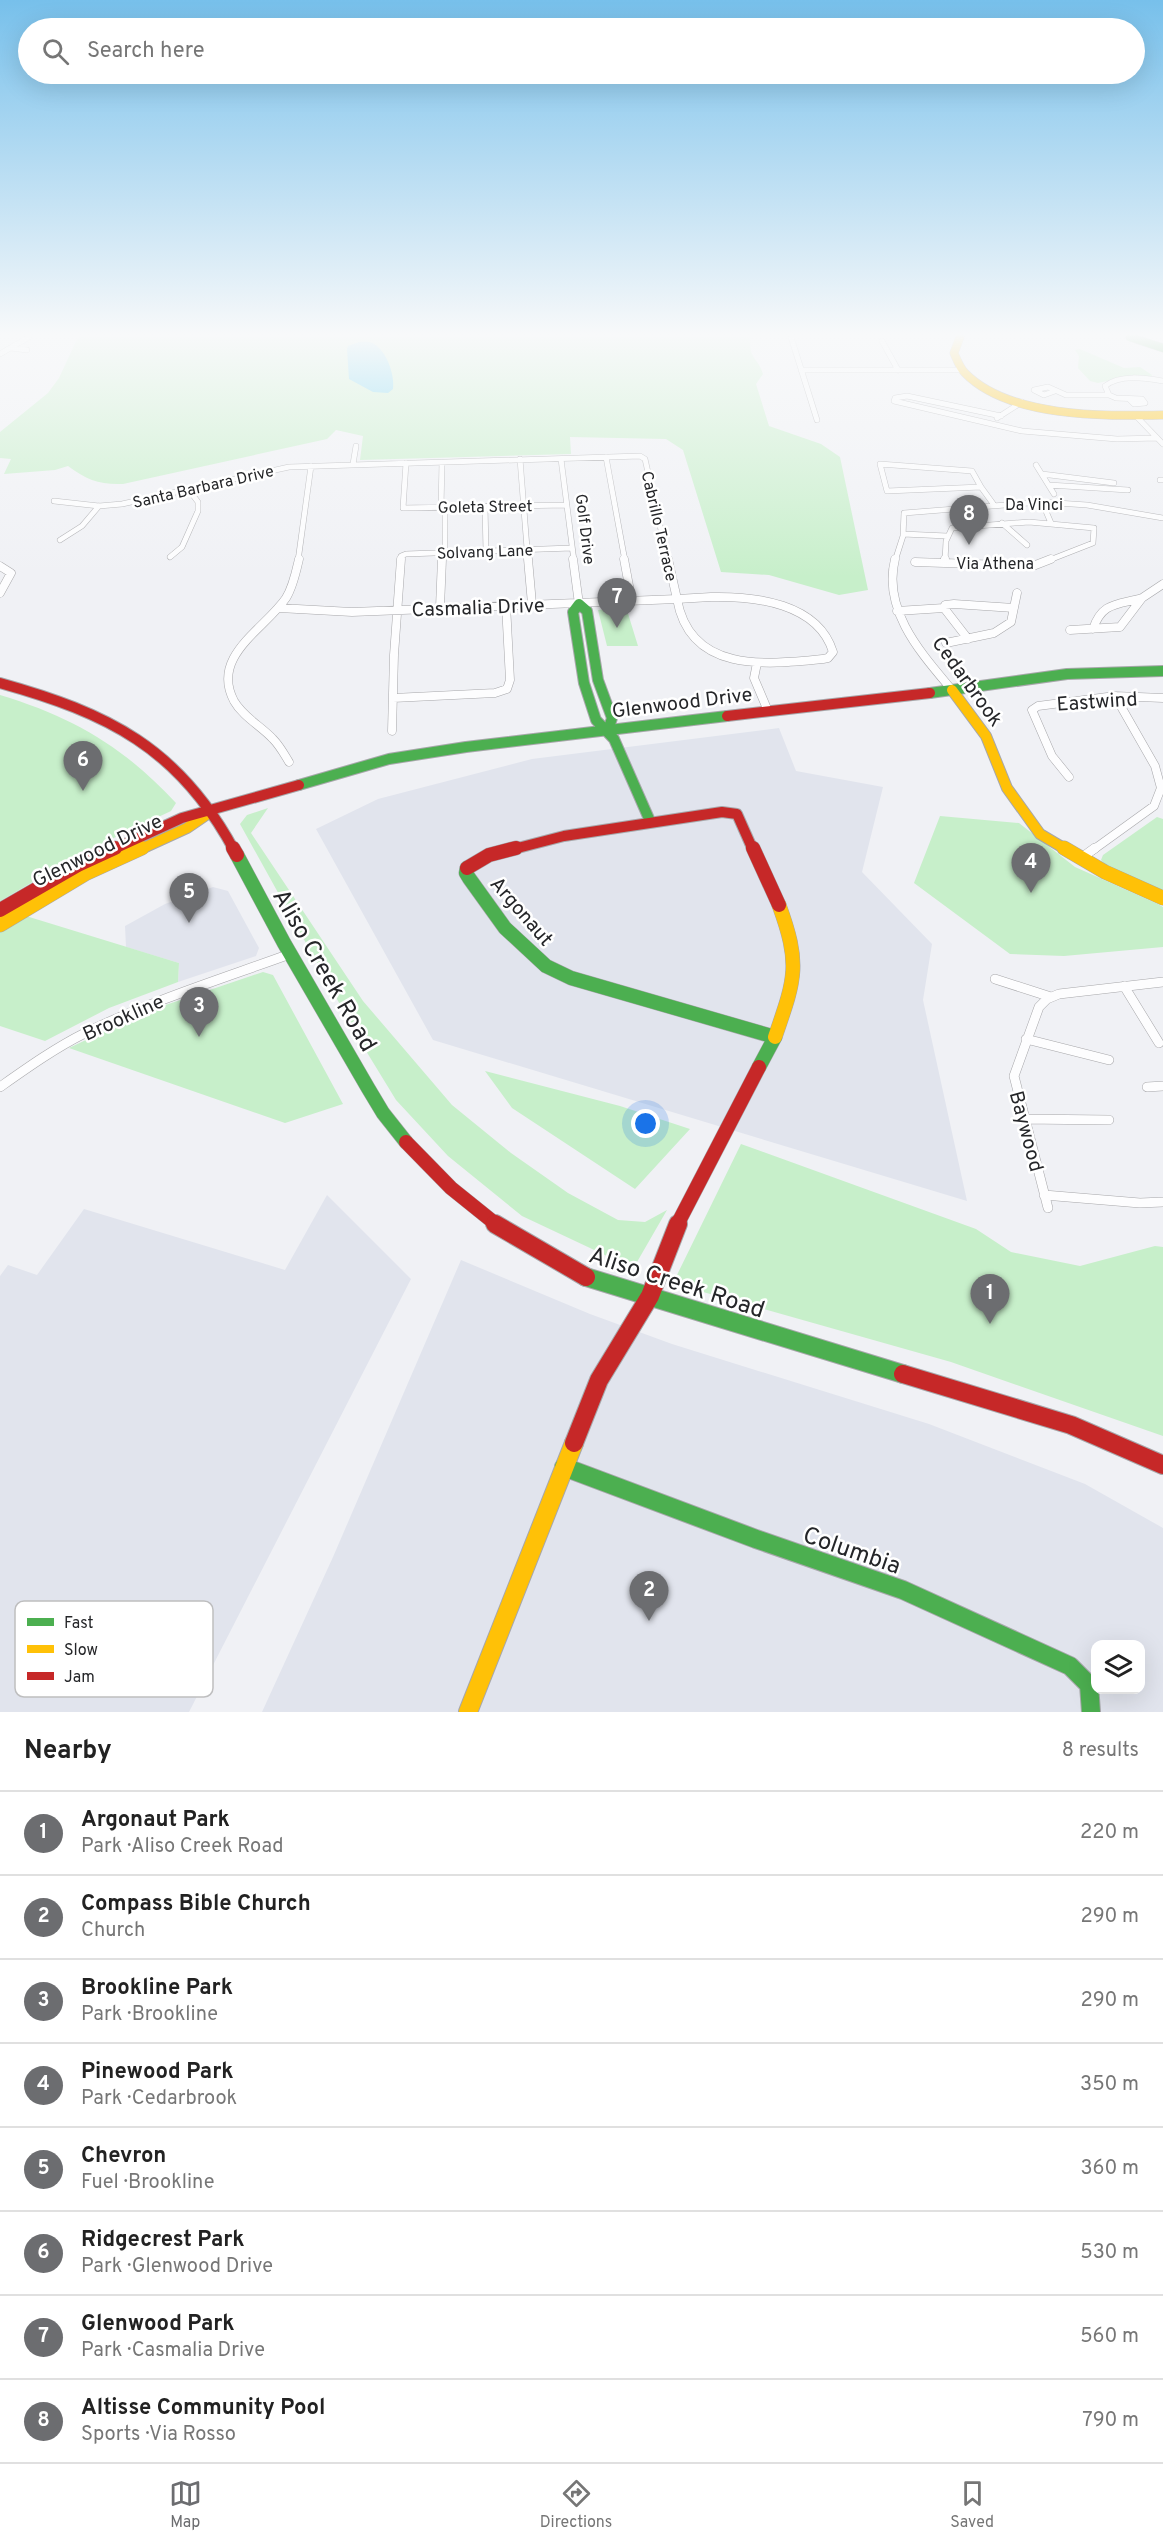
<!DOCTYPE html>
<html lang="en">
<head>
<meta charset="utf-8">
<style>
	body { margin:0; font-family:Overpass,sans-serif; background:#f2f2f2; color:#222 }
	.controls { position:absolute; right:18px; bottom:18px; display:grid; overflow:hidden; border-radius:12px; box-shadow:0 6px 24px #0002 }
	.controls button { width:54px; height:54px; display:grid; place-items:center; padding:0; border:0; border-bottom:2px solid #e0e0e0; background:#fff; color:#222; font:30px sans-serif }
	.you { position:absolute; left:646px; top:1124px; width:21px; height:21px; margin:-15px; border:4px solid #fff; border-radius:50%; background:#1a73e8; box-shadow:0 0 0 9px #1a73e833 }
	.badge { display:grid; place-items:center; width:39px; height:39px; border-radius:50%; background:#6c6d70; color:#fff; font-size:20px; font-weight:700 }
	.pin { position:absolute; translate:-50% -50px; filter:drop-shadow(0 2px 3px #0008) }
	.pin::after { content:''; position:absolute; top:32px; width:21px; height:18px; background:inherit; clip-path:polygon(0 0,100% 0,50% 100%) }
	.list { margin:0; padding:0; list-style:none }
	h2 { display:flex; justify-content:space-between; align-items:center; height:78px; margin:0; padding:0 24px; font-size:26px }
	h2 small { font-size:20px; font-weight:400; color:#767676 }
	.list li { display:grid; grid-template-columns:39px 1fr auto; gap:18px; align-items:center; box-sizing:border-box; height:84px; padding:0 24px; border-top:2px solid #e0e0e0 }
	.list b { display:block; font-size:22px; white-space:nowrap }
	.list p { margin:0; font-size:20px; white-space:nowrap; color:#767676 }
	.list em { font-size:20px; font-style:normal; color:#767676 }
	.icon { flex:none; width:33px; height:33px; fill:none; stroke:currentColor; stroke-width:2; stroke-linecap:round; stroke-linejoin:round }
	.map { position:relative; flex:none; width:1163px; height:1712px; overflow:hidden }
	.search { position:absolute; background:#fff; box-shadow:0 6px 24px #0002; left:18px; right:18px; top:18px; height:66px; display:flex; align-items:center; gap:15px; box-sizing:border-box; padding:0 21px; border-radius:33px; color:#767676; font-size:22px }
	.sheet { height:750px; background:#fff }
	nav { display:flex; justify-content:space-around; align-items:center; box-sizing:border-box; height:84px; border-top:2px solid #e0e0e0; background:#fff; font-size:16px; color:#767676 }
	nav a { display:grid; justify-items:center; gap:3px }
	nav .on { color:#6c6d70 }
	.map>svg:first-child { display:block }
	.built { fill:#e1e4ed; fill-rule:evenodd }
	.green { fill:#c7efca }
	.water { fill:#6dd2ef }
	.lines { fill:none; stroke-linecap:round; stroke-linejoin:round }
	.street-far2-casing { stroke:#a7a7aa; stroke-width:6 }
	.street-far1-casing { stroke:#a7a7aa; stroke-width:9 }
	.street-casing { stroke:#a7a7aa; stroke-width:10 }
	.fast-far3-casing { stroke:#a7a7aa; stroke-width:9 }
	.fast-far2-casing { stroke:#a7a7aa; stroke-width:12 }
	.fast-far1-casing { stroke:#a7a7aa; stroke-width:15 }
	.fast-casing { stroke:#a7a7aa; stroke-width:20 }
	.slow-far3-casing { stroke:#a7a7aa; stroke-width:9 }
	.slow-far2-casing { stroke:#a7a7aa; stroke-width:12 }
	.slow-far1-casing { stroke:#a7a7aa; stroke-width:15 }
	.slow-casing { stroke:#a7a7aa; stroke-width:20 }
	.jam-far2-casing { stroke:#a7a7aa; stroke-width:12 }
	.jam-far1-casing { stroke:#a7a7aa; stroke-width:15 }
	.jam-casing { stroke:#a7a7aa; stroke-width:20 }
	.street-far2 { stroke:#fdfdfe; stroke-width:5 }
	.street-far1 { stroke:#fdfdfe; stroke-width:8 }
	.street { stroke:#fdfdfe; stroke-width:9 }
	.fast-far3 { stroke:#4caf50; stroke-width:8 }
	.fast-far2 { stroke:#4caf50; stroke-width:10 }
	.fast-far1 { stroke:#4caf50; stroke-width:14 }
	.fast { stroke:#4caf50; stroke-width:18 }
	.slow-far3 { stroke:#ffc107; stroke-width:8 }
	.slow-far2 { stroke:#ffc107; stroke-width:10 }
	.slow-far1 { stroke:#ffc107; stroke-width:14 }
	.slow { stroke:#ffc107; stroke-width:18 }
	.jam-far2 { stroke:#c62828; stroke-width:10 }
	.jam-far1 { stroke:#c62828; stroke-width:14 }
	.jam { stroke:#c62828; stroke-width:18 }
	.labels { text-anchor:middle; stroke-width:5; stroke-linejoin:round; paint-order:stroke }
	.far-street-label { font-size:16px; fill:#252629; stroke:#fff }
	.street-label { font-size:20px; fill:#252629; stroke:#fff }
	.near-street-label { font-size:24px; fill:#252629; stroke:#fff }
	.key { fill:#fff; stroke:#bebebf; stroke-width:1.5 }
	.key-label { font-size:16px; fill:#252629 }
</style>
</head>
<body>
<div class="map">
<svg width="1163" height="1712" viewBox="0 0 1163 1712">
	<rect width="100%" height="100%" fill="#f0f1f5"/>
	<path class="built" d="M779 728 796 771 883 787 862 872 932 944 923 1000 967 1201 433 1040 316 829 378 799 532 759Z
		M213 887 228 891 259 948 256 956 178 982 179 963 126 947 125 926 165 904Z
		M327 1195 411 1279 189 1712H0V1276L8 1265 37 1275 84 1209 285 1270Z
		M461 1260 590 1314 672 1344 929 1424 1085 1484 1163 1528V1712H262L333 1557ZM1096 1644H1140V1690H1096Z"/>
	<path class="green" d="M78 337H751C747 358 758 357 763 374L756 384 769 426 821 444 840 457 868 590 839 595 769 575 721 572 683 450 666 439 570 437 571 454 360 460 363 436 336 430 327 439 123 484C100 485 87 480 68 466L55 470 4 474 11 459 0 458V432L48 393 59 378Z
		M1080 349 1124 368 1140 367 1152 375 1151 377H1126L1098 383 1090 381 1078 368 1079 356 1075 350Z
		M626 607 638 646H607L598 610Z
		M0 695C73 717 124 747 176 803L171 811 84 852 0 901Z
		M268 808 251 833 363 1001 452 1105 511 1153 568 1193 618 1220 645 1222 667 1210 637 1262 624 1264 522 1216 448 1156 396 1100 363 1046 240 824 247 815Z
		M940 816 1019 823 1075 867 1158 904 1163 907V947L1064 956 1010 954 914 883Z
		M1157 817 1163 819V890C1147 883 1111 874 1101 860L1103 855Z
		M26 916 179 963 178 982 109 1008 45 1041 0 1026V932Z
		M263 972 273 975 343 1104 285 1123 69 1048 145 1012Z
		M485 1071 620 1106 690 1129 635 1189 512 1108Z
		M741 1144 976 1229 1011 1252 1080 1266 1155 1246 1163 1247V1436L951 1362 682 1286 676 1277Z"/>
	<path class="water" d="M359 342C364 342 370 341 374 344 387 351 395 376 393 389L388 393 373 392 349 379 347 349 348 346Z"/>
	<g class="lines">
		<g class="street-far2-casing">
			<path id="street-far2" d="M791 337 817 420
				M882 341 898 370
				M11 348 27 350
				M0 354 29 337
				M801 370H962
				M1055 391 1044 395 1034 390 1048 387 1066 395H1109L1116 398 1142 399 1145 403 1134 404 1129 399
				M1109 395 1105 386C1120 374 1145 378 1163 381
				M1001 416 907 396 895 398 894 401 1022 431 1117 439 1157 438
				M1137 417 1163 444
				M997 418 1022 402
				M606 457 625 561
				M520 459 528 561
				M561 459 574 561
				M406 463 403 508 567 505
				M353 464 356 446
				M880 464 972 471 981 487 887 491Z
				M1036 465 1054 494
				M1042 474 1114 483
				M1160 480H1163
				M1049 485 1128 490
				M981 487 994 505
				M54 501 99 506 122 504 289 467 640 456 645 459 668 561
				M1042 502 1051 523
				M485 506 486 551
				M441 507 442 462
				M445 507V552
				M1002 523 1027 545
				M903 534 947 536
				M60 540 82 526 99 506
				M170 557 182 547 198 511V502L189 490
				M298 561 311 466
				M401 561V556L406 554 572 548
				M442 561V552
				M895 561 903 536 904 513 1042 502 1087 505 1163 518
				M945 561 946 541 952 528 1029 522 1094 528 1093 543 1047 561"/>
		</g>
		<g class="street-far1-casing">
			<path id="street-far1" d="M528 559 532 604
				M573 559 579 604
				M624 559 632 602
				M668 559 677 599
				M895 559C882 611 922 654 952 690
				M915 562 1033 566 1051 559
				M945 563V559
				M0 566 11 573 0 593
				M711 597C755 596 818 603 833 652L828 658 823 659C765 665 690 673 677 599Z
				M440 607 442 559
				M279 608 352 612 677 599
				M944 608 968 639
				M897 611 944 608 945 605 954 604 1014 608
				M1093 629C1102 602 1117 605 1142 598
				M1070 630 1120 627 1142 598 1163 584
				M946 643 994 633 1011 622 1017 593
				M757 663 754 678 768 711
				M393 698 495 693 507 689 510 680 506 605
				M392 731 394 655 401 559
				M289 762C284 754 280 746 273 739 261 726 243 717 234 701 210 656 265 629 286 598 293 587 296 572 299 559
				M1069 777 1052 756 1032 710 1038 706 1115 696 1163 698
				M1093 850 1154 806 1161 788 1155 766 1115 696"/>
		</g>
		<g class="street-casing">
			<path id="street" d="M1080 859 1095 848
				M995 979 1051 997
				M1124 986 1159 1043
				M1026 1039 1109 1060
				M0 1087C27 1068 55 1048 85 1033 151 1001 221 979 290 954
				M1147 1087 1163 1086
				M1023 1119 1109 1120
				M1044 1195 1140 1203 1163 1202
				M1048 1208 1014 1076 1039 1007 1047 999 1059 994 1163 982"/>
		</g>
		<g class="fast-far3-casing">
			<path id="fast-far3" d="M1130 337 1163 348"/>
		</g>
		<g class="fast-far2-casing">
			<path id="fast-far2" d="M930 693 1067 674 1163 671
				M608 731 612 718 598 680 587 611 579 604 573 612 584 683 596 720 614 739 650 821
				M299 785 389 759 466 747 727 716"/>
		</g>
		<g class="fast-far1-casing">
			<path id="fast-far1" d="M237 855 284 943 368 1088 383 1113 406 1142
				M467 868 466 873 469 878 505 928 546 966 571 978 775 1037 759 1067"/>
		</g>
		<g class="fast-casing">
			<path id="fast" d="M586 1277 903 1374
				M564 1467 756 1539 903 1590 1070 1666 1089 1685 1091 1712"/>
		</g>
		<g class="slow-far3-casing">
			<path id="slow-far3" d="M960 337 954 353C957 360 960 368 965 373 1009 418 1104 416 1163 415"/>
		</g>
		<g class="slow-far2-casing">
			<path id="slow-far2" d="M952 690 986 736 1007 788 1040 834 1067 850
				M139 850 187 828 206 815"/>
		</g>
		<g class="slow-far1-casing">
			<path id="slow-far1" d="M1064 848 1105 872 1163 898
				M0 925 85 874 142 848
				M775 1037C795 979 801 965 779 905"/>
		</g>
		<g class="slow-casing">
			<path id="slow" d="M468 1712 574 1443"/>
		</g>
		<g class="jam-far2-casing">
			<path id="jam-far2" d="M0 683C108 713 179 748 234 850
				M727 716 930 693
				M112 850 182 818 299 785
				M510 850 564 836 722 812 737 814 753 850"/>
		</g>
		<g class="jam-far1-casing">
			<path id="jam-far1" d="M233 848 237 855
				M753 848 779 905
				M467 868 489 855 516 848
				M0 910 78 865 115 848
				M406 1142 451 1188 497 1225
				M677 1225 759 1067"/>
		</g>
		<g class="jam-casing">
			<path id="jam" d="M495 1224 586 1277
				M903 1374 1071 1425 1163 1465
				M574 1443 599 1380 650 1296 678 1224"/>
		</g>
		<use href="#street-far2" class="street-far2"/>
		<use href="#street-far1" class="street-far1"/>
		<use href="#street" class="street"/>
		<use href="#fast-far3" class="fast-far3"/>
		<use href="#fast-far2" class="fast-far2"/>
		<use href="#fast-far1" class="fast-far1"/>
		<use href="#fast" class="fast"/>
		<use href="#slow-far3" class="slow-far3"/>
		<use href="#slow-far2" class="slow-far2"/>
		<use href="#slow-far1" class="slow-far1"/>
		<use href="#slow" class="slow"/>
		<use href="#jam-far2" class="jam-far2"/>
		<use href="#jam-far1" class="jam-far1"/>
		<use href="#jam" class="jam"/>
	</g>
	<linearGradient id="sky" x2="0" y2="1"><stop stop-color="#77c0eb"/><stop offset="0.58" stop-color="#f8f9fa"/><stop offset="1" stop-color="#f8f9fa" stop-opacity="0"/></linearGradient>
	<rect width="1163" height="577" fill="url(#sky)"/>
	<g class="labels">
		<g class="far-street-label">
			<text transform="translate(203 486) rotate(-13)" y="6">Santa Barbara Drive</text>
			<text x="1034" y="510">Da Vinci</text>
			<text transform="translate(485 506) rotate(-1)" y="6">Goleta Street</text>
			<text transform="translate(660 526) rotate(77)" y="6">Cabrillo Terrace</text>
			<text transform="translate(586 529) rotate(83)" y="6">Golf Drive</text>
			<text transform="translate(485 551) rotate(-2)" y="6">Solvang Lane</text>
			<text x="995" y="569">Via Athena</text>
		</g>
		<g class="street-label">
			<text transform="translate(478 607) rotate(-2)" y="7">Casmalia Drive</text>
			<text transform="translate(968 681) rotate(54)" y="7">Cedarbrook</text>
			<text transform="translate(1097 701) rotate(-4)" y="7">Eastwind</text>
			<text transform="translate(682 702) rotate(-7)" y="7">Glenwood Drive</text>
			<text transform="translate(97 850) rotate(-26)" y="7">Glenwood Drive</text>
			<text transform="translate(522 911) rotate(49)" y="7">Argonaut</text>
			<text transform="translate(123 1017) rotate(-24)" y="7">Brookline</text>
			<text transform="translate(1027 1131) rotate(75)" y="7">Baywood</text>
		</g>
		<g class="near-street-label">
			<text transform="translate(325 970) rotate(60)" y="8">Aliso Creek Road</text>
			<text transform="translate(677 1282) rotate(18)" y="8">Aliso Creek Road</text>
			<text transform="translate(852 1550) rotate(19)" y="8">Columbia</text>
		</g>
	</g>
	<rect x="15" y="1601" width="198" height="96" rx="9" class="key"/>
	<rect x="27" y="1618" width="27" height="8" fill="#4caf50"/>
	<rect x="27" y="1645" width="27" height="8" fill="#ffc107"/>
	<rect x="27" y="1672" width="27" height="8" fill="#c62828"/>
	<g class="key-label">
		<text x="64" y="1628">Fast</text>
		<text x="64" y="1655">Slow</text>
		<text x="64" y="1682">Jam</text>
	</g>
</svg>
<div class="controls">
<button><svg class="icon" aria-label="layers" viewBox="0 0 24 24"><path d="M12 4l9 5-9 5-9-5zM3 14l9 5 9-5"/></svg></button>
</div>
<div class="you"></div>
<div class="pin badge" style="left:990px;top:1324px">1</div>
<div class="pin badge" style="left:649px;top:1621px">2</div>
<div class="pin badge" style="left:199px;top:1037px">3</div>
<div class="pin badge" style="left:1031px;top:893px">4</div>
<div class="pin badge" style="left:189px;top:923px">5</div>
<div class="pin badge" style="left:83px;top:791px">6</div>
<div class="pin badge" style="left:617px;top:628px">7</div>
<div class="pin badge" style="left:969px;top:545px">8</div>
<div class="search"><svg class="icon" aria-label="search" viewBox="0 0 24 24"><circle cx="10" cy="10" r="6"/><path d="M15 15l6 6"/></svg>Search here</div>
</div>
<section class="sheet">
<h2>Nearby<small>8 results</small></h2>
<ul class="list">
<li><span class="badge">1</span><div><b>Argonaut Park</b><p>Park · Aliso Creek Road</p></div><em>220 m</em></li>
<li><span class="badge">2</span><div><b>Compass Bible Church</b><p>Church</p></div><em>290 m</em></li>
<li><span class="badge">3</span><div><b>Brookline Park</b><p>Park · Brookline</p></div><em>290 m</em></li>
<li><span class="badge">4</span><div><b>Pinewood Park</b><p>Park · Cedarbrook</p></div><em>350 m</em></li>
<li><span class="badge">5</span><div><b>Chevron</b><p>Fuel · Brookline</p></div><em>360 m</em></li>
<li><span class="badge">6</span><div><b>Ridgecrest Park</b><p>Park · Glenwood Drive</p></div><em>530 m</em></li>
<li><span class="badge">7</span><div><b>Glenwood Park</b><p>Park · Casmalia Drive</p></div><em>560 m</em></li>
<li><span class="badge">8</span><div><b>Altisse Community Pool</b><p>Sports · Via Rosso</p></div><em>790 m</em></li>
</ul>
</section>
<nav>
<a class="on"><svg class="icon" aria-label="map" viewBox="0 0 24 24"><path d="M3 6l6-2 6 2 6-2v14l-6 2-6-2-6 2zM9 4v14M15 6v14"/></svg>Map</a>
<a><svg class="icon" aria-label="directions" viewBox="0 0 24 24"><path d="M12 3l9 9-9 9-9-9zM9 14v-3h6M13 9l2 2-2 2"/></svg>Directions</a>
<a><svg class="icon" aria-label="saved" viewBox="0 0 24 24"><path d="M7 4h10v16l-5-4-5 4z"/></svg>Saved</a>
</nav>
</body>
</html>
